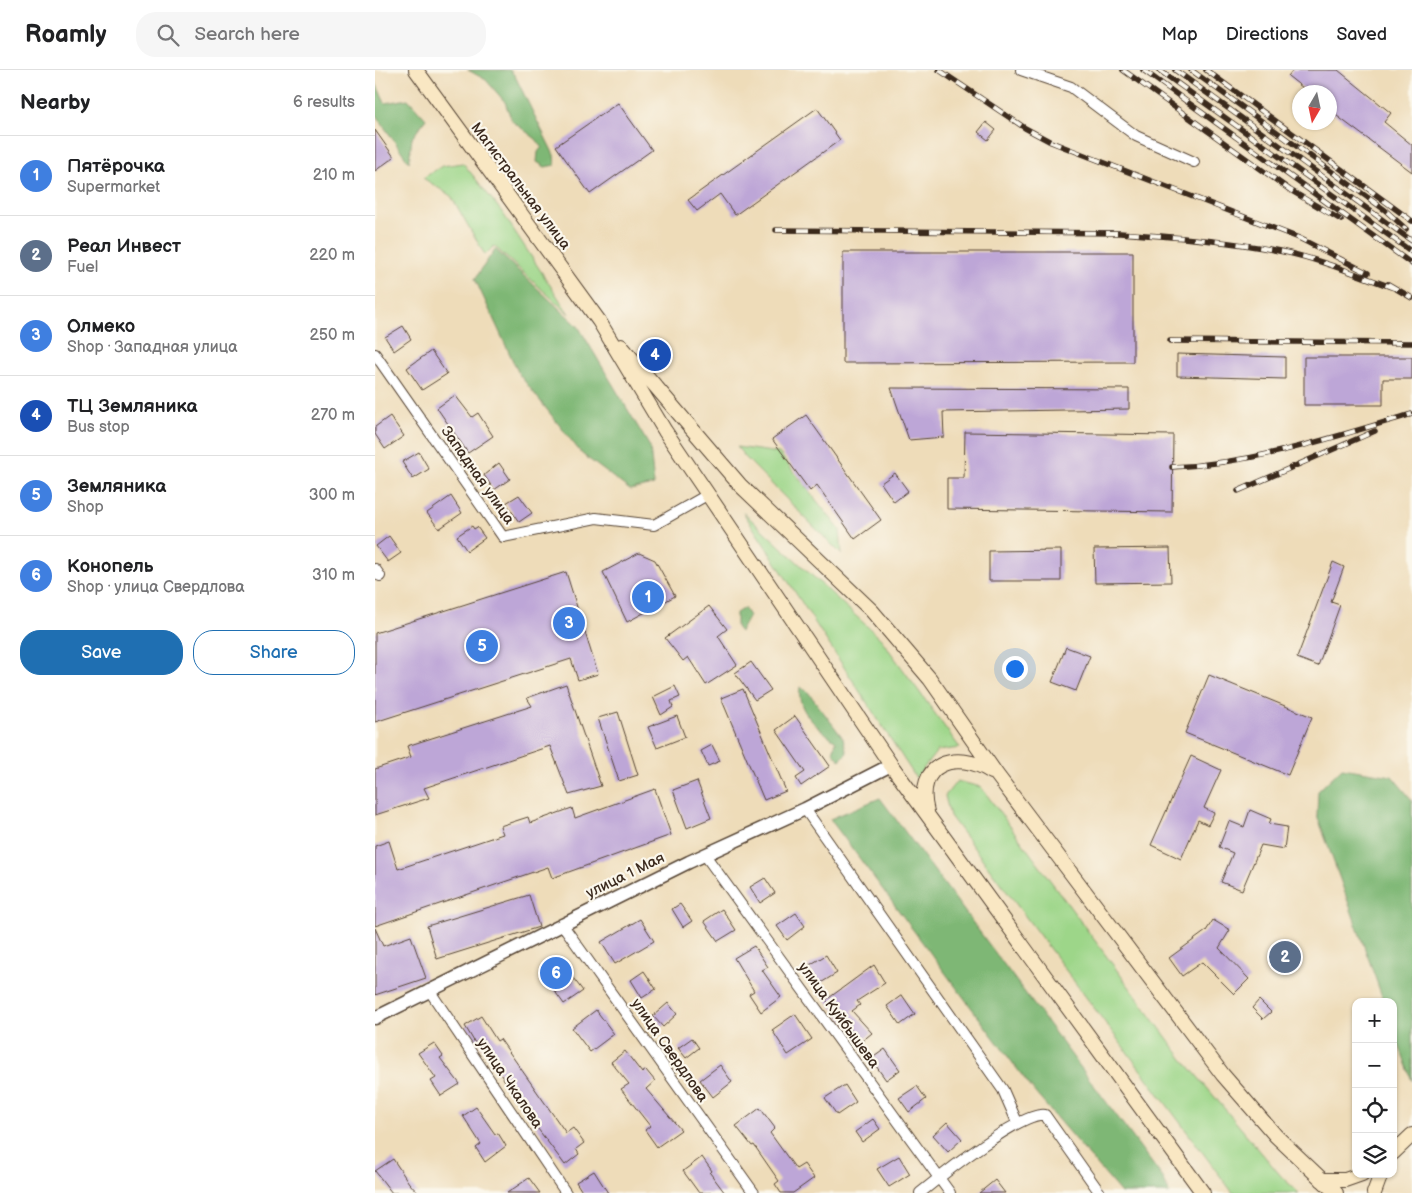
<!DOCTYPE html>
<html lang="en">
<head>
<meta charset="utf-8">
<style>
	body { margin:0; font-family:"Balsamiq Sans",sans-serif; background:#f6f6f6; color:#202124 }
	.controls { position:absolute; right:15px; bottom:15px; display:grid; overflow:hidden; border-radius:10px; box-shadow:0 1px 4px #0004 }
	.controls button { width:45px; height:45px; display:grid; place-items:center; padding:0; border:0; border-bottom:1px solid #e0e0e0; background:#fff; color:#202124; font:25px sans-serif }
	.compass { position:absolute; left:917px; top:15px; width:45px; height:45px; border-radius:50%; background:#fff; box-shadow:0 1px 4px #0004; rotate:189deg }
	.you { position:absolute; left:639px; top:598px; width:18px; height:18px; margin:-12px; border:4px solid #fff; border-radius:50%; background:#1a73e8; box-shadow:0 0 0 8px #1a73e833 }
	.badge { display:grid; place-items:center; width:32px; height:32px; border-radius:50%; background:#1f6fb2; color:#fff; font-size:16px; font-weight:700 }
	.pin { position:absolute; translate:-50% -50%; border:2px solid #fff; box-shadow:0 1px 5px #0006 }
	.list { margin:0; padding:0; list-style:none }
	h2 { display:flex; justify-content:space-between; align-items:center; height:65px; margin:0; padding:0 20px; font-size:21px }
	h2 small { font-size:16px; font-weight:400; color:#757577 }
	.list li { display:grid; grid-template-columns:32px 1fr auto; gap:15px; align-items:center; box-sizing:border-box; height:80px; padding:0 20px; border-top:1px solid #e0e0e0 }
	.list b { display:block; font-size:19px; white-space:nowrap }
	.list p { margin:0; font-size:16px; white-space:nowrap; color:#757577 }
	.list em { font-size:16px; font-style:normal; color:#757577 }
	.actions { display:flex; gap:10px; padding:15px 20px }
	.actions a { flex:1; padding:11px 0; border:1px solid #1f6fb2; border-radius:20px; text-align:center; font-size:18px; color:#1f6fb2 }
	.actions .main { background:#1f6fb2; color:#fff }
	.icon { flex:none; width:28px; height:28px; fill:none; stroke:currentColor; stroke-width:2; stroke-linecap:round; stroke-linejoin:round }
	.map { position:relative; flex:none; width:1037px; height:1123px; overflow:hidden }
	header { display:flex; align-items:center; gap:30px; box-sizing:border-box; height:70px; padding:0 25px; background:#fff; border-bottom:1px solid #e0e0e0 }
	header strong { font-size:24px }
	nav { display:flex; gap:28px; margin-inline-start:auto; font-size:18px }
	.search { width:350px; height:45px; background:#f6f6f6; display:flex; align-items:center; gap:12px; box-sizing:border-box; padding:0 18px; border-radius:20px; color:#757577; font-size:19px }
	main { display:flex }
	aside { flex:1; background:#fff }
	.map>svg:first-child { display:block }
	.green { fill:#9dd689; stroke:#6c8054 }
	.forest { fill:#7eb775; stroke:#5c704a }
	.building { fill:#bda6d7 }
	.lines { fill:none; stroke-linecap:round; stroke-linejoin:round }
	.minor-casing { stroke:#564535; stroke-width:12 }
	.tertiary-casing { stroke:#564535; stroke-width:15 }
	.secondary-casing { stroke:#564535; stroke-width:16 }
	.minor { stroke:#fff; stroke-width:10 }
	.tertiary { stroke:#fff; stroke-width:12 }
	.secondary { stroke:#f9e7c3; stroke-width:14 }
	.rail-casing { stroke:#3b2a1e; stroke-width:5.5 }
	.rail { stroke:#fbf7ec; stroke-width:4; stroke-dasharray:11; stroke-linecap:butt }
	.labels { text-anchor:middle; stroke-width:4.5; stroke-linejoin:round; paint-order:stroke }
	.street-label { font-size:15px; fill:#3b2a1e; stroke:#fbf7ec }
</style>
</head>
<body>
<header>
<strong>Roamly</strong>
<div class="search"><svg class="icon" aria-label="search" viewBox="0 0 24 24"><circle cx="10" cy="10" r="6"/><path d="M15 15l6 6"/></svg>Search here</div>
<nav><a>Map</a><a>Directions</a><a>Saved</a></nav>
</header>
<main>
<aside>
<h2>Nearby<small>6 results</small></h2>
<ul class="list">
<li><span class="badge" style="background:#3f7fe0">1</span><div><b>Пятёрочка</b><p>Supermarket</p></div><em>210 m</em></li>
<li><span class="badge" style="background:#5c6f8a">2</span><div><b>Реал Инвест</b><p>Fuel</p></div><em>220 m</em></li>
<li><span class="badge" style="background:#3f7fe0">3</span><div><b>Олмеко</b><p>Shop · Западная улица</p></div><em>250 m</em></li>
<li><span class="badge" style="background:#1a4fb4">4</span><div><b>ТЦ Земляника</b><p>Bus stop</p></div><em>270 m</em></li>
<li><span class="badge" style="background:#3f7fe0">5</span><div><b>Земляника</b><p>Shop</p></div><em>300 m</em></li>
<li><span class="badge" style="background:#3f7fe0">6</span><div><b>Конопель</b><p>Shop · улица Свердлова</p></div><em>310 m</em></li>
</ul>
<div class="actions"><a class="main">Save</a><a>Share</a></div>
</aside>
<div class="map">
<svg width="1037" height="1123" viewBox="0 0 1037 1123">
	<rect width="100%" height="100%" fill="#fbf7ec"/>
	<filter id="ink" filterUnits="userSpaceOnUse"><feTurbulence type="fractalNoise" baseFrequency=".02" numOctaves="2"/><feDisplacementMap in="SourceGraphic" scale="10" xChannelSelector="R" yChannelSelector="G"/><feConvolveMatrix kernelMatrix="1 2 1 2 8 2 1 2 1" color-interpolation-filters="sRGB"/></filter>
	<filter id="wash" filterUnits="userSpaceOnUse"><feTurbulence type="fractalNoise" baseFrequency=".0096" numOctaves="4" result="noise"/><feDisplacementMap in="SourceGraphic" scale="20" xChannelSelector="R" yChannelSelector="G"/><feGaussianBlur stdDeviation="1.12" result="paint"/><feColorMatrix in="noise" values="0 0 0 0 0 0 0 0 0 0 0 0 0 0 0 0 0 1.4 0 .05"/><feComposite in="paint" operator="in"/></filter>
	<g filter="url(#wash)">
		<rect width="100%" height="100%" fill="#eedcb9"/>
		<path class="green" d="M88 93 127 142 194 244 119 176 110 185 76 126 48 108 67 96Z
			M362 377 404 383 465 460 467 485 371 388Z
			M368 442 506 569 585 678 562 681 541 708Z
			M582 711 606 717 807 988 906 1106 924 1123H858L575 746 570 726Z"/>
		<path class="forest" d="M93 0H135L140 6 179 85 180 95 170 97 162 92 163 82 167 77 161 69 137 51 130 32 111 10Z
			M0 11 10 33 33 29 51 49 37 68 34 92 0 44Z
			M120 179 203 256 275 377 279 415 255 420 207 384 144 304 100 209Z
			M369 538 374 546 365 562 361 557V543Z
			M425 617 433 622 468 668 472 683 465 690 458 682 461 671C443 658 421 642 425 617Z
			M967 698 1017 706 1037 730V1011L1018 958V932H1009L942 745 943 721Z
			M505 728 788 1108 794 1123H746L661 1024 455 749Z"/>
		<g id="blocks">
			<path class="building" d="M918 0H963L1016 43 1009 52 1037 75V102L954 40V22H933L913 6Z
				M243 33 277 80 215 124 181 76Z
				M442 38 465 70 360 145 345 124 322 141 313 130Z
				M611 52 621 60 613 70 603 62Z
				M0 60 19 87 0 101Z
				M468 182H758V292L468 293Z
				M28 256 36 269 19 281 10 267Z
				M56 281 72 304 47 320 32 298Z
				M802 284 910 287V309L802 306Z
				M929 287H1037V309H1008V335H929Z
				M516 318 754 319V339L568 342 569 367 534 370Z
				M80 325 97 347 103 343 118 366 93 383 62 338Z
				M431 345 506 450 480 469 442 415 435 421 397 369Z
				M15 346 29 366 10 379 0 364V357Z
				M590 362 798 365 797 442 572 439V408H589Z
				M44 382 54 399 38 409 27 392Z
				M124 393 135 409 119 420 109 405Z
				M520 403 533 421 519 432 506 413Z
				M144 425 157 443 144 452 131 433Z
				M76 426 87 443 64 459 52 443Z
				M97 456 99 459 102 457 110 468 92 481 82 466Z
				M14 466 26 483 13 492 1 476Z
				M795 478 796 512 720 513 719 479Z
				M686 480V511H614V481Z
				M264 483 280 490 300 526 252 552 228 502Z
				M958 492 969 497 956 532 965 535 943 596 922 588Z
				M191 502 223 604 203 610 196 589 0 652V563Z
				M334 536 352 559 343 566 362 595 331 615 313 587 308 591 290 568Z
				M691 577 715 586 701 621 677 612Z
				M376 592 396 620 380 630 360 603Z
				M834 605 937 647 913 705 810 663Z
				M191 614 226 716 194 725 175 676 49 718 54 728 0 745V699L36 687 32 676 157 636 152 628Z
				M300 616 305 627 296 631 298 637 286 645 278 627Z
				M368 619 411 721 389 730 346 628Z
				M243 642 263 705 244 711 223 648Z
				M302 646 310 667 282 678 273 657Z
				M420 646 455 696 426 716 421 708 430 702 401 660Z
				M337 675 345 691 333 696 326 681Z
				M816 686 846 700 829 738 839 743 833 755 823 750 806 789 776 775Z
				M322 711 336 748 312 758 298 720Z
				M280 719 296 765 177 808 173 797 0 856V776L14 771 23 799 128 764 125 756 153 747 155 753 197 738 200 748Z
				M875 740 896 749 894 754 912 757 909 779 886 775 867 820 846 812 858 783 844 777 854 751 869 757Z
				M390 808 400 823 385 833 375 817Z
				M154 825 164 857 62 889 52 856Z
				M305 834 317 851 308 857 297 839Z
				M347 839 361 860 343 871 329 851Z
				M421 843 430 856 412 870 402 856Z
				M265 849 279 871 240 894 226 872Z
				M838 850 855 860 844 878 874 909 859 924 827 892 807 906 794 888 831 861Z
				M0 858 8 876 36 866 51 908 0 925Z
				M379 876 393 897 387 900 406 927 386 942 374 924 379 921 359 888Z
				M451 885 462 903 444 914 433 896Z
				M186 892 208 921 189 934 168 905Z
				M499 895 510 913 482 931 485 935 477 941 497 963 486 972 451 930Z
				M269 901 281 919 267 928 256 910Z
				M527 925 540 944 525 955 512 936Z
				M884 930 896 942 888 949 877 938Z
				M293 933 302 944 288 957 278 946Z
				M221 940 239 964 215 982 197 958Z
				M420 944 437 969 413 985 397 960Z
				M106 946 122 971 125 969 191 1063 198 1058 209 1073 201 1079 204 1084 190 1095 157 1051 103 971 100 973 90 956Z
				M317 968 324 978 311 988 303 978Z
				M59 973 68 986 65 988 85 1014 66 1026 56 1011 61 1008 43 983Z
				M510 979 525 1000 511 1010 496 989Z
				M250 981 267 1003 271 1000 280 1011 271 1019 306 1060 282 1077 270 1060 275 1056 246 1019 254 1014 236 992Z
				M345 995 357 1012 338 1027 325 1010Z
				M470 1015 481 1032 462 1045 450 1028Z
				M542 1016 551 1029 534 1042 524 1028Z
				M101 1037 120 1064 123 1063 131 1076 110 1092 101 1078 106 1074 88 1046Z
				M385 1038 400 1058 395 1063 421 1099 429 1094 439 1108 418 1123H406L400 1114 404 1111 379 1075 377 1076 361 1056Z
				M498 1049 505 1059 487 1072 480 1062Z
				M572 1052 587 1069 573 1082 558 1065Z
				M524 1086 535 1104 514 1117 502 1099Z
				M327 1087 337 1101 335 1103 350 1123H324L308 1101Z
				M18 1089 34 1113 43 1123H17L0 1101Z
				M219 1101 233 1123H208L201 1112Z
				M154 1108 165 1123H132Z
				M620 1110 630 1123H604Z"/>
		</g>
	</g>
	<g filter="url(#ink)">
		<use href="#blocks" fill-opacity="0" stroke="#564535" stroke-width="1"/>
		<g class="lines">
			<g class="minor-casing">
				<path id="minor" d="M646 0 696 17 761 66 819 92
					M0 284 128 467 221 448 279 455 332 425
					M0 499 5 506
					M430 739 628 1020 642 1052
					M330 785 575 1123
					M187 854 379 1123
					M54 920 191 1123
					M545 1123C566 1106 647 1041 670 1045L725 1123"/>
			</g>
			<g class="tertiary-casing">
				<path id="tertiary" d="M0 948 314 792 430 739 516 695"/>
			</g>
			<g class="secondary-casing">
				<path id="secondary" d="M41 0 224 251 290 361 516 695 828 1123
					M246 276 365 415 497 541 555 609 622 705 848 1005 901 1066 961 1123
					M552 742C539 693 581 679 617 702
					M1018 1083 1037 1065
					M947 1110H970L987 1104
					M999 1123 1006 1104"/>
			</g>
			<use href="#minor" class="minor"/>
			<use href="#tertiary" class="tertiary"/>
			<use href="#secondary" class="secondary"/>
			<g class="rail-casing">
				<path id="rail" d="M564 0 650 58 676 72 924 168 993 203
					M748 0 915 120 966 150
					M768 0 1037 194
					M784 0 1037 182
					M800 0 1037 171
					M816 0 1010 140 1031 159
					M831 0 1037 151
					M401 160 745 163C801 167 859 171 914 183 950 191 985 206 1019 218
					M1013 214 1037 228
					M795 271 1037 273
					M797 397C882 393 956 368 1037 344
					M863 421 1000 361"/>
			</g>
			<use href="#rail" class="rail"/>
		</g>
	</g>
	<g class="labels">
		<g class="street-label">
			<text transform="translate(146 116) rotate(53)" y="5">Магистральная улица</text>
			<text transform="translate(103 405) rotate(55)" y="5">Западная улица</text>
			<text transform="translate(250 805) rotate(-26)" y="5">улица 1 Мая</text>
			<text transform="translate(464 945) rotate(54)" y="5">улица Куйбышева</text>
			<text transform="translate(295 980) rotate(55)" y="5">улица Свердлова</text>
			<text transform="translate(135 1013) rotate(56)" y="5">улица Чкалова</text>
		</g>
	</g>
</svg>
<div class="controls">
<button>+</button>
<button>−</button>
<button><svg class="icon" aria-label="locate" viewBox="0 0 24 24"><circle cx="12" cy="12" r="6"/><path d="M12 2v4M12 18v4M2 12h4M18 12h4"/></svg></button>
<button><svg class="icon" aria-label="layers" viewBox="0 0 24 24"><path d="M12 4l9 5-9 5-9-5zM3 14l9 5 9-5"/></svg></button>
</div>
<svg class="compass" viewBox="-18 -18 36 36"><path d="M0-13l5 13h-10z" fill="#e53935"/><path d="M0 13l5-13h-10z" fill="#757577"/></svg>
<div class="you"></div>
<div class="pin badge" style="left:273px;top:527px;background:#3f7fe0">1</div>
<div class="pin badge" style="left:910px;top:887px;background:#5c6f8a">2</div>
<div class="pin badge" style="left:194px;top:553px;background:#3f7fe0">3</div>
<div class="pin badge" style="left:280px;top:285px;background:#1a4fb4">4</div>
<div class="pin badge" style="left:107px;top:576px;background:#3f7fe0">5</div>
<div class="pin badge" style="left:181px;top:903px;background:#3f7fe0">6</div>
</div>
</main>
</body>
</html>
